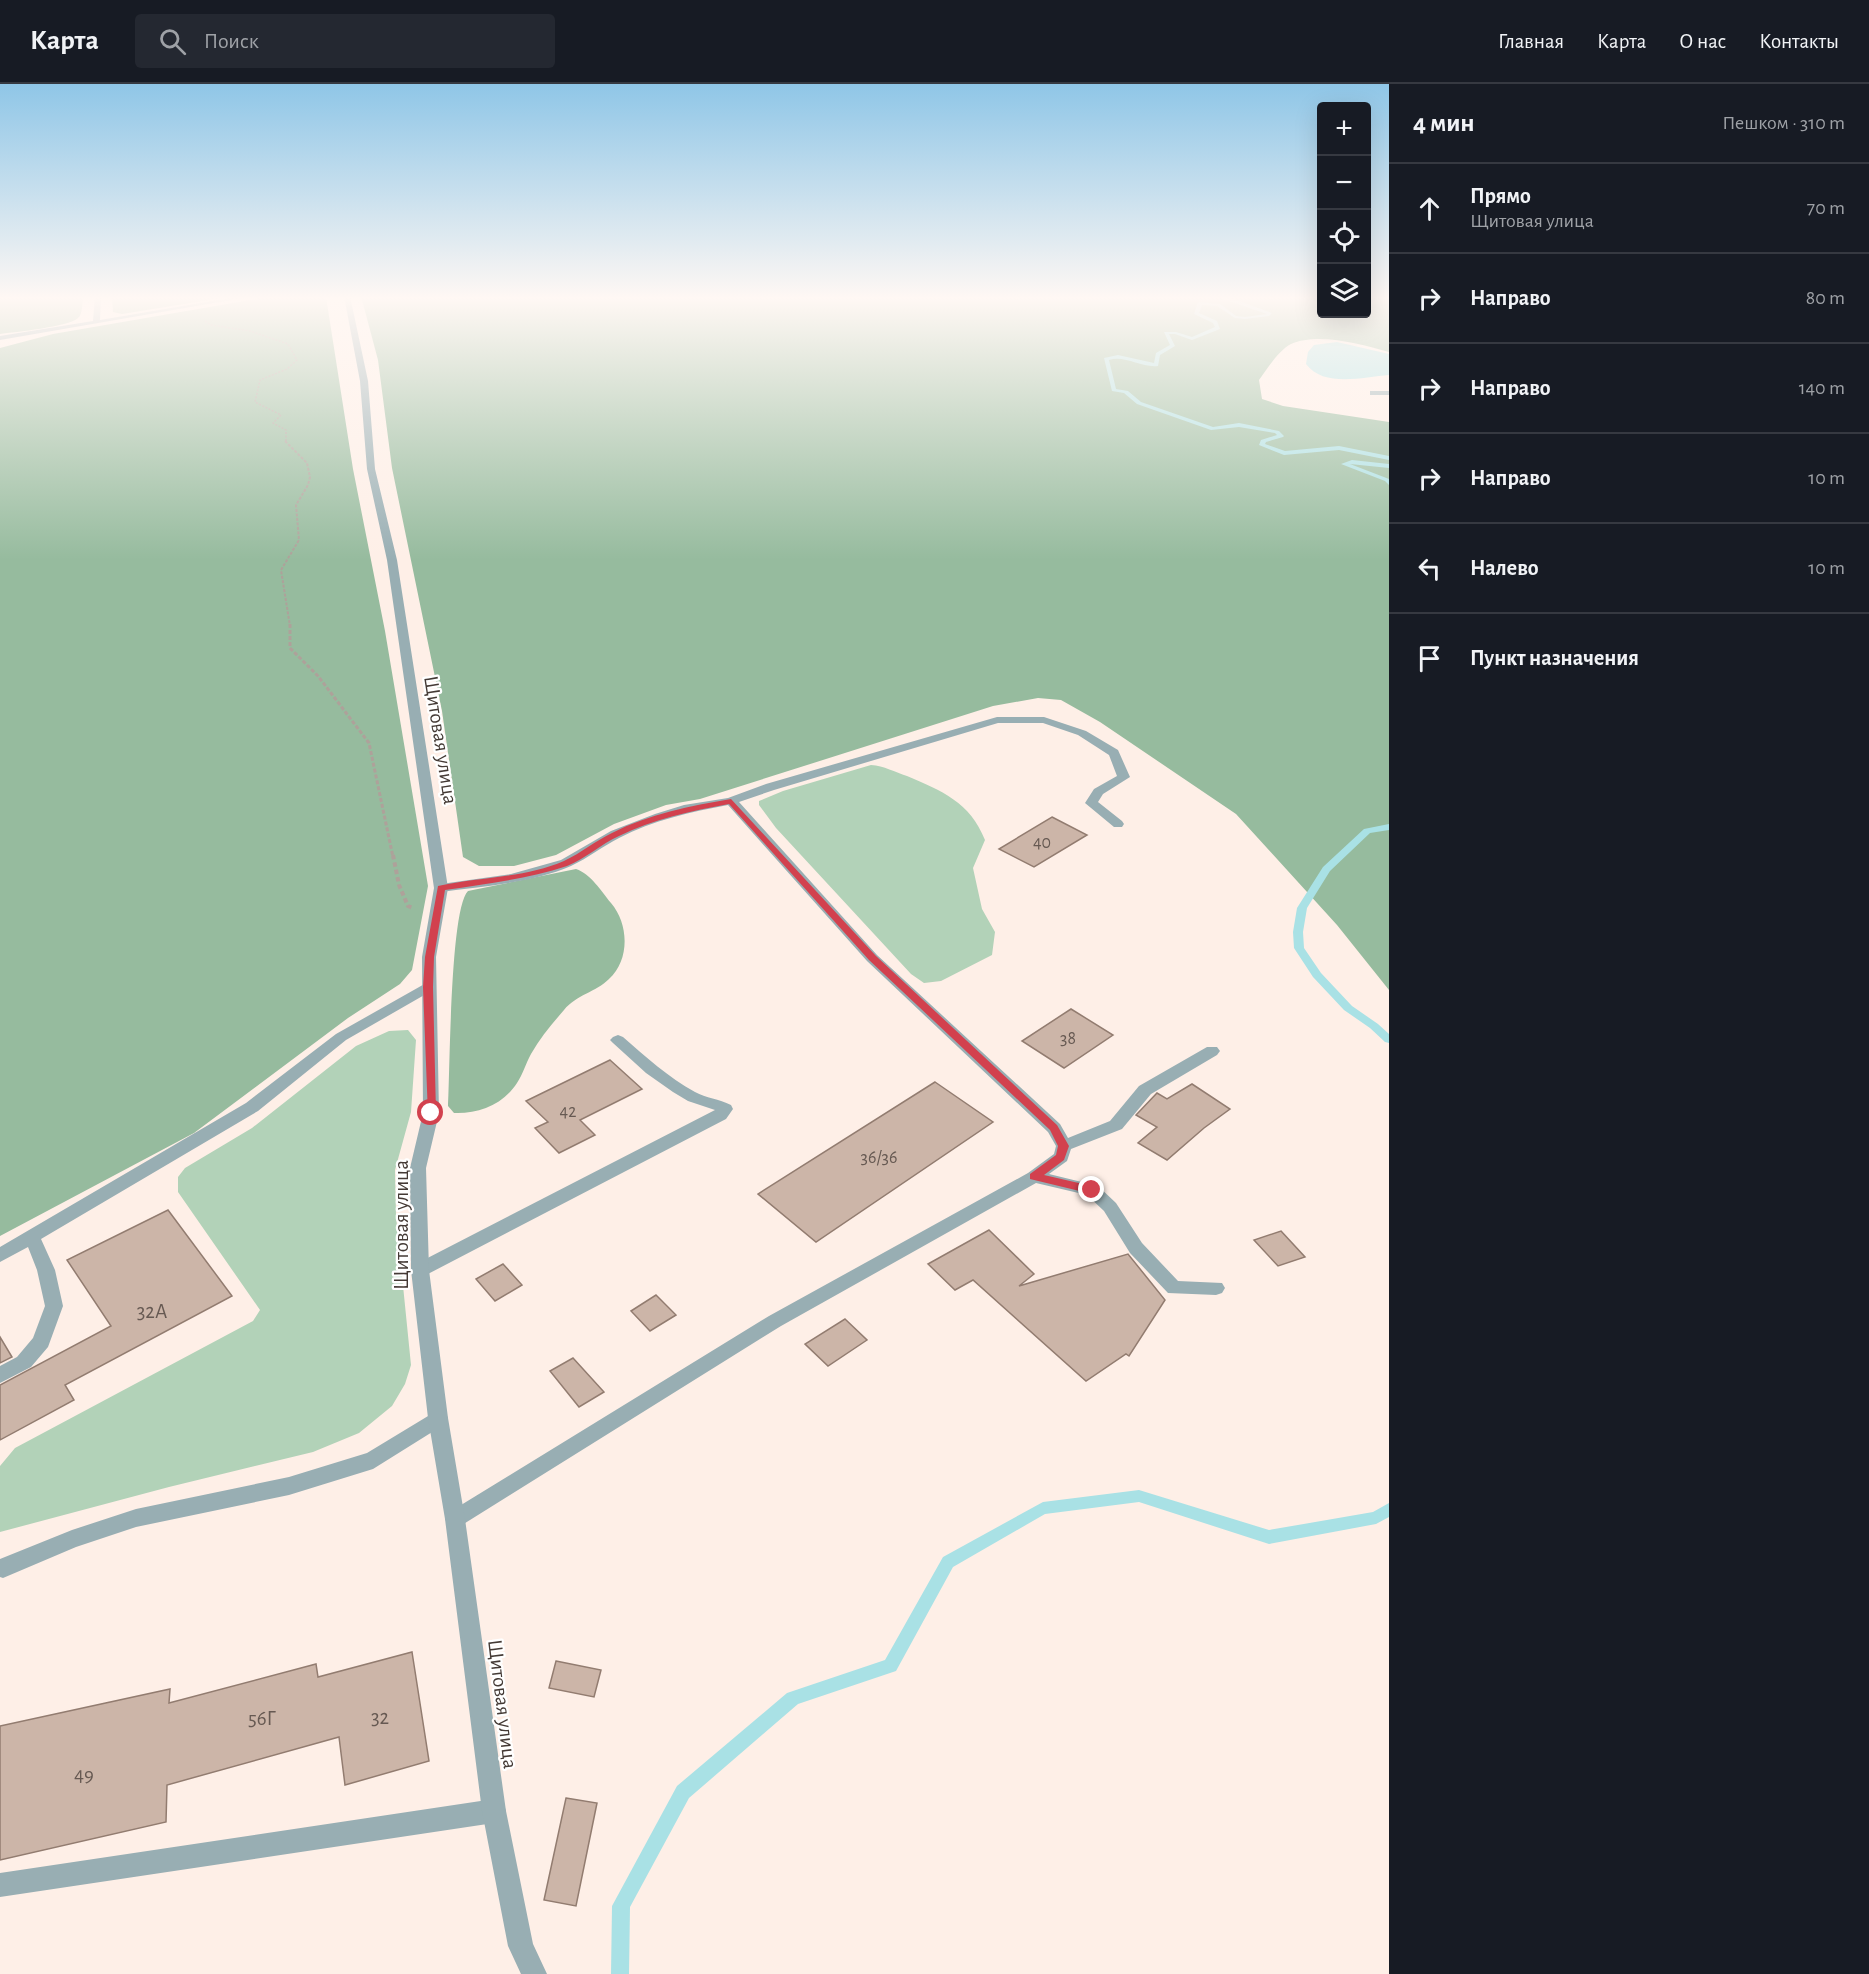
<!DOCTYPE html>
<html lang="ru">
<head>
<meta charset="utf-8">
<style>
	body { margin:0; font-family:"Alegreya Sans",sans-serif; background:#242831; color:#f1f3f6 }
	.controls { position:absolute; right:18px; top:18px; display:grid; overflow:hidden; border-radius:6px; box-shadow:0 6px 24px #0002 }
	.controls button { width:54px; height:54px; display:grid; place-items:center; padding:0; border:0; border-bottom:2px solid #363941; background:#171b24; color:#f1f3f6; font:30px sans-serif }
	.stop { position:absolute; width:18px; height:18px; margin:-14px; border:4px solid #d2414e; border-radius:50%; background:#fff }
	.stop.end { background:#d2414e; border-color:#fff; box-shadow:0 2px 6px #0008 }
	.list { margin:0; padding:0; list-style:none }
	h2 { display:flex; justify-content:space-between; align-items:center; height:78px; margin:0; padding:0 24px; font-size:26px }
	h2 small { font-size:20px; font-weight:400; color:#9ea1a6 }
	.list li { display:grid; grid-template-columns:39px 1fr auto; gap:18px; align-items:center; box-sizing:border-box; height:90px; padding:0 24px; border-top:2px solid #363941 }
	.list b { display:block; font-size:22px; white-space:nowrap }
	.list p { margin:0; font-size:20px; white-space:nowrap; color:#9ea1a6 }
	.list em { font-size:20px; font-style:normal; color:#9ea1a6 }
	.icon { flex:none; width:33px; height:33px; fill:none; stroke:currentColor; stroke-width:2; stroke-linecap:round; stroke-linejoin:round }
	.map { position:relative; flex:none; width:1389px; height:1890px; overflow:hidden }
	header { display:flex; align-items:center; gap:36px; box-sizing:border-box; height:84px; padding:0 30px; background:#171b24; border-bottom:2px solid #363941 }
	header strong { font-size:28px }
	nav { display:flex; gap:33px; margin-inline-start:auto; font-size:21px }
	.search { width:420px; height:54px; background:#242831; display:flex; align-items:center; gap:15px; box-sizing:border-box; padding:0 21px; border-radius:6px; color:#9ea1a6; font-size:22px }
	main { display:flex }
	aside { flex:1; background:#171b24 }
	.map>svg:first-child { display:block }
	.green { fill:#b2d2b8 }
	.forest { fill:#96bb9e }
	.water { fill:#a9e1e5 }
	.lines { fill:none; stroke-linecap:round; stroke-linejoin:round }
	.stream { fill:#a9e1e5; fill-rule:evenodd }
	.building { fill:#ccb5a8; stroke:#927c70; stroke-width:1.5 }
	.path-far3 { stroke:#aea19a; stroke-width:1.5; stroke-dasharray:2 1.5; stroke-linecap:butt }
	.path-far2 { stroke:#aea19a; stroke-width:2; stroke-dasharray:3 1.5; stroke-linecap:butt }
	.path-far1 { stroke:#aea19a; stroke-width:3; stroke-dasharray:4 2; stroke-linecap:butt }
	.path { stroke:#aea19a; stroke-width:4; stroke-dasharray:4.5 3; stroke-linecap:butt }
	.lane { fill:#98aeb3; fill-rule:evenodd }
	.street { fill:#98aeb3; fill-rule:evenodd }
	.route { fill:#d2414e }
	.labels { text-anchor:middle; stroke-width:4.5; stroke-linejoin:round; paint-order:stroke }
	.number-label { font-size:18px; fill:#665952 }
	.street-label { font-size:21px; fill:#443a35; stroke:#fff }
	.near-number-label { font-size:21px; fill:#665952 }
</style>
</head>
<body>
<header>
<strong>Карта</strong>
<div class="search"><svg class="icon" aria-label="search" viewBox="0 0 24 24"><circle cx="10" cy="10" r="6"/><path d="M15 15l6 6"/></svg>Поиск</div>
<nav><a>Главная</a><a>Карта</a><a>О нас</a><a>Контакты</a></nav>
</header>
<main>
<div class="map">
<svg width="1389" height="1890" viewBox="0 0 1389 1890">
	<rect width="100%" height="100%" fill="#feefe7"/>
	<path class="green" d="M871 681C884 682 895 688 907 692 942 707 970 718 985 756L973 784 982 825 995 848 992 871 941 897 924 899 911 890 776 744 759 721V717L783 707Z
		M408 946 416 956 411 1028 395 1086 396 1132 411 1281 405 1300 392 1322 359 1349 313 1368 169 1403 0 1448V1382L15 1364 253 1237 260 1226 178 1108V1093L185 1084 252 1044 356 962 389 947Z"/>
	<path class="forest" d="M0 212H83C82 218 83 230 78 234 68 243 15 248 0 250Z
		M112 212H233L122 230 113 228Z
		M274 212 326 213 353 385 385 547 428 802 412 886 400 900 348 934 194 1049 0 1152V264L53 250Z
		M361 212H1321L1322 230H1366L1367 212H1389V268C1362 260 1317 248 1291 260 1279 266 1267 285 1259 296L1262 315 1283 322 1389 338V906L1337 841 1236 730 1100 638 1061 616 1038 614 993 622 700 715 666 721 614 740 556 771 514 782H479L463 773 442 627 392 384 378 276Z
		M576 785C591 790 601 807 611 819 629 840 630 876 609 895 596 908 576 911 564 926 552 940 540 954 531 970 526 979 523 990 517 999 503 1021 478 1030 454 1029L448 1022C450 987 450 825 468 807Z"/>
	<path class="water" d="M1337 258 1389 270V291C1363 293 1324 304 1306 280L1308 268 1314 261Z"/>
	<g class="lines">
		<path class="stream" d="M1214 212 1231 214 1272 229 1269 232 1245 235 1235 234 1217 222 1202 221 1199 229 1217 237 1220 245 1192 256 1175 250H1169L1175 262 1160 271 1158 282C1141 284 1125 271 1109 276L1116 305 1128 307 1141 318 1213 343 1239 339 1279 347 1284 352 1283 353 1266 358 1265 360 1285 367 1339 362 1389 372V376L1339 366 1284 371 1259 361 1261 356 1277 351 1275 349 1239 343 1211 346 1137 320 1124 309 1112 307 1104 274 1118 271 1154 279 1156 269 1170 261 1164 248H1176L1192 253 1215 243 1213 239 1194 230 1198 218 1220 220 1236 232 1245 233 1267 230Z
			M1352 376 1389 380V384L1350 380 1389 395V401L1385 397 1341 380Z
			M1389 740V746L1370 749 1330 787 1307 824 1303 848 1304 864 1321 889 1352 922 1378 940 1389 950V959L1385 958 1370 944 1344 926 1313 893 1294 864 1293 848 1297 824 1323 783 1364 745Z
			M1139 1406 1269 1446 1373 1428 1389 1419V1433L1376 1440 1269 1460 1139 1418 1045 1430 953 1483 896 1587 798 1620 689 1714 630 1823 629 1890H611L612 1822 677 1702 787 1609 885 1576 943 1473 1043 1418Z"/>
	</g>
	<path class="building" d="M1052 733 1087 751 1034 783 999 765Z
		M1071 925 1113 951 1064 984 1022 957Z
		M610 976 642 1005 580 1036 595 1051 559 1069 535 1044 548 1038 526 1017Z
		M935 998 993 1038 816 1158 758 1110Z
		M1192 1000 1230 1025 1204 1044 1167 1076 1138 1059 1157 1043 1136 1031 1157 1009 1167 1015Z
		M168 1126 232 1212 65 1301 74 1316 0 1356V1301L111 1242 67 1176Z
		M989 1146 1034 1190 1019 1202 1128 1170 1165 1216 1129 1272 1126 1270 1086 1297 973 1196 955 1206 928 1180Z
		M1281 1147 1305 1173 1278 1182 1254 1156Z
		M503 1180 522 1201 495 1217 476 1195Z
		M656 1211 676 1231 650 1247 631 1227Z
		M845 1235 867 1256 828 1282 805 1260Z
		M0 1253 12 1273 0 1279Z
		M573 1274 604 1308 579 1323 550 1287Z
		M412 1568 429 1677 345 1701 339 1653 167 1701 166 1738 0 1776V1642L170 1605 169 1619 316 1580 318 1593Z
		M556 1577 601 1586 594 1613 549 1604Z
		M566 1714 597 1719 576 1822 544 1816Z"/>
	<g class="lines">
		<path class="path-far3" d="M205 237 211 241 250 247 288 260 297 276 287 285 260 296 255 318 281 331 273 339 286 346V358"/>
		<path class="path-far2" d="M285 357 307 379 310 393 308 401 296 421 299 456 281 486 290 542"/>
		<path class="path-far1" d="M290 540V564L318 592 369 659 393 773"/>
		<path class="path" d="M393 771 399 801 408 822 413 824"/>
		<path class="lane" d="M95 212H101L100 236 242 212H254L0 256V252L93 237Z
			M1370 307H1389V311H1370Z
			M997 633H1044L1086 647 1118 666 1130 693 1103 710 1098 718 1122 737 1124 740 1122 743H1114L1085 719 1094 705 1117 692 1109 671 1078 651 1043 639H998L774 706 739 718 877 871 1060 1040 1068 1054 1110 1037 1139 1002 1207 963H1217L1220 967 1217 971 1151 1010 1122 1045 1071 1065 1067 1077 1049 1090 1098 1102 1116 1119 1142 1159 1178 1197 1222 1199 1225 1204 1222 1209 1216 1211 1168 1209 1130 1169 1104 1127 1087 1111 1036 1099 781 1242 462 1441 455 1444 448 1441 445 1435 448 1429 769 1232 1028 1089 1054 1070 1056 1062 1048 1048 867 877 728 721C691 728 653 736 619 754 603 762 588 774 571 782 532 799 483 802 441 808L434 804 441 800 511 790 561 776 611 747 655 730 684 721 728 714 766 700Z
			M428 898 435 903 433 906 346 956 258 1027 41 1155 55 1186 63 1222 48 1263 31 1283 0 1299V1282L17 1273 33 1254 45 1222 37 1186 28 1163 0 1178V1163L246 1019 336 950Z
			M618 951 623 953C646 973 668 993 695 1008 706 1014 719 1015 731 1021L733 1025 726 1035 426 1191 420 1193 414 1191 411 1186 414 1181 715 1026 688 1017 673 1008 646 989 613 959 610 956 613 953Z
			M438 1326 445 1328 448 1334 445 1340 373 1385 289 1411 136 1443 76 1463 3 1494 0 1493V1475L72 1446 136 1425 289 1393 367 1369Z
			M494 1715 503 1718 506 1727 503 1736 494 1739 0 1813V1789Z"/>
		<path class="street" d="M344 212H350L368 297 375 385 397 476 448 804 436 873 439 1029 426 1084 429 1186 448 1334 465 1435 506 1727 533 1860 547 1890H521L508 1862 482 1727 445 1435 428 1334 411 1186 410 1084 423 1029 422 873 434 804 387 476 367 385 360 297Z"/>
	</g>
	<linearGradient id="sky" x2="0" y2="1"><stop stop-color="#8fc6e7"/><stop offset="0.45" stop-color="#fff8f4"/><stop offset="1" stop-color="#fff8f4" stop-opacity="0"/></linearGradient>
	<rect width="1389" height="476" fill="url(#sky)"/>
	<path class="route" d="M731 715 876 872 1057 1041 1069 1062 1064 1076 1044 1091 1096 1103V1109L1092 1110 1030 1095V1090L1056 1071 1058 1062 1050 1046 869 876 729 720C691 727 654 735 619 752 601 760 585 775 567 782 527 795 486 800 445 806L434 873 433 903 436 1029 431 1032 428 1031 423 903 425 873 438 802C479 793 525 794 564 777 581 769 595 757 612 749 649 730 690 722 731 715Z"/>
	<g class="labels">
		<g class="number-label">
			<text x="1042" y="764">40</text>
			<text x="1068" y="960">38</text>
			<text x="568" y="1033">42</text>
			<text x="879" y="1079">36/36</text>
		</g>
		<g class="street-label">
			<text transform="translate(441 656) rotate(81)" y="7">Щитовая улица</text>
			<text transform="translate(401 1141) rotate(-90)" y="7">Щитовая улица</text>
			<text transform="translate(503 1620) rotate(83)" y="7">Щитовая улица</text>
		</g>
		<g class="near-number-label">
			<text x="152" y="1234">32А</text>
			<text x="380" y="1640">32</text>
			<text x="262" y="1641">56Г</text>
			<text x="84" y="1697">49</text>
		</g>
	</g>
</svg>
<div class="controls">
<button>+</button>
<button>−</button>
<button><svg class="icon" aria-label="locate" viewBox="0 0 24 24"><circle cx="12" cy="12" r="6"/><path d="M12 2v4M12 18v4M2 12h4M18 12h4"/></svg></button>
<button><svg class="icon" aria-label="layers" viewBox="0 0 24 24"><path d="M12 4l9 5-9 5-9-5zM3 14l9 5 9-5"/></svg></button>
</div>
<div class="stop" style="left:431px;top:1029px"></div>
<div class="stop end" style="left:1092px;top:1106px"></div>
</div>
<aside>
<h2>4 мин<small>Пешком · 310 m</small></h2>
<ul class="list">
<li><svg class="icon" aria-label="ahead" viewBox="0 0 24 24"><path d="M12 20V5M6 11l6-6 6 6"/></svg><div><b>Прямо</b><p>Щитовая улица</p></div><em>70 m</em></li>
<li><svg class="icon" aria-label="right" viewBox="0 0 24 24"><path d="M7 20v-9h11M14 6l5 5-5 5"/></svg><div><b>Направо</b></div><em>80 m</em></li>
<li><svg class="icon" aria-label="right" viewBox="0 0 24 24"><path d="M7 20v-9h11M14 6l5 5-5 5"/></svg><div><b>Направо</b></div><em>140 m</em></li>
<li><svg class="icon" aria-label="right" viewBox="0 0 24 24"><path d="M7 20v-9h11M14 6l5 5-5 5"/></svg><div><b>Направо</b></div><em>10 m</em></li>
<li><svg class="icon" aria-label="left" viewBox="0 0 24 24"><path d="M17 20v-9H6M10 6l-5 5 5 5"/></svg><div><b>Налево</b></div><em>10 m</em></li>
<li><svg class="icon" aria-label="arrive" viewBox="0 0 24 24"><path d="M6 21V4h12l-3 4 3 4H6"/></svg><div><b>Пункт назначения</b></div></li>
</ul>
</aside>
</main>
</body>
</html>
